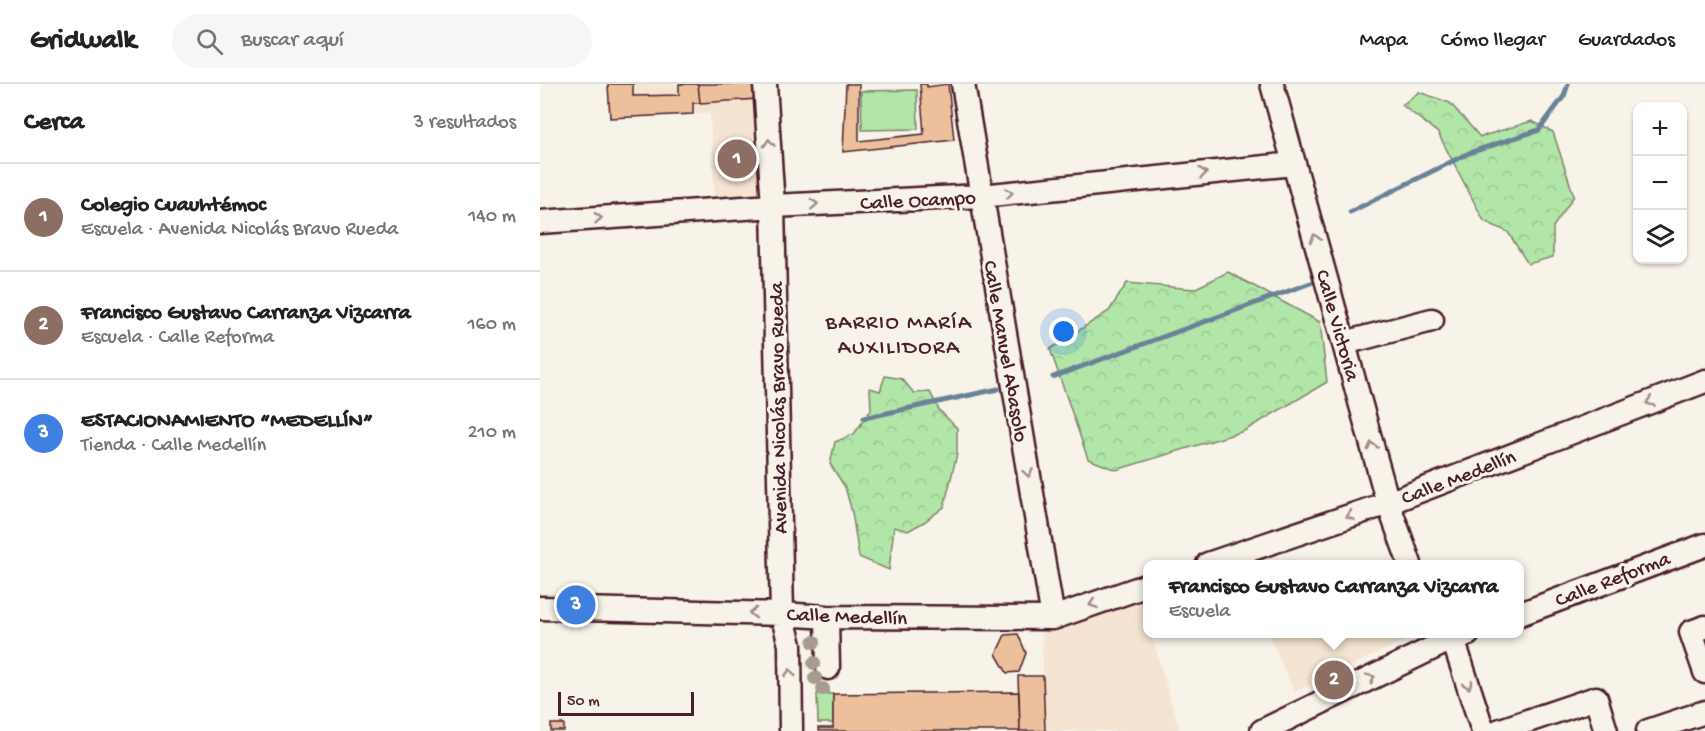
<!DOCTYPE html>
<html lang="es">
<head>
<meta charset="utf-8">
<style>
	body { margin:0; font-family:"Gochi Hand",sans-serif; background:#f6f6f6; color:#222 }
	.controls { position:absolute; right:18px; top:18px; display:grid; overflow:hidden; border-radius:12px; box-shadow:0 2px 4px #0004 }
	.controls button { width:54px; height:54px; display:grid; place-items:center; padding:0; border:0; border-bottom:2px solid #e0e0e0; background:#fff; color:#222; font:30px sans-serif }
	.scale { position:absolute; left:18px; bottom:15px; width:136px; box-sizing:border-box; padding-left:6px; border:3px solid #4a1f2b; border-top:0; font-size:16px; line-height:21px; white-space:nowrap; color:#4a1f2b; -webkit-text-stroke:4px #f7f3e8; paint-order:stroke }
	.you { position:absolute; left:524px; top:248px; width:21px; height:21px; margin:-15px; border:4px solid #fff; border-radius:50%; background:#1a73e8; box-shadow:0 0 0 9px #1a73e833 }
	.badge { display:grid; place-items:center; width:39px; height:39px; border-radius:50%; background:#b45309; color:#fff; font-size:20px; font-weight:700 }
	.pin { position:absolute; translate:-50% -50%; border:3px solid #fff; box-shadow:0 2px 6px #0006 }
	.popup { position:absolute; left:603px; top:476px; width:381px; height:78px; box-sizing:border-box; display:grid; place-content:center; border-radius:12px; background:#fff; filter:drop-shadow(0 2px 4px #0005); font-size:20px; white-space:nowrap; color:#767676 }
	.popup b { font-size:22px; color:#222 }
	.popup::after { content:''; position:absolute; left:50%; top:100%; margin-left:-12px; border:12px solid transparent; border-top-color:#fff }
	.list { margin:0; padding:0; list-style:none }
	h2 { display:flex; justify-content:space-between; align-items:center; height:78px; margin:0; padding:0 24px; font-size:26px }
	h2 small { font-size:20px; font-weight:400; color:#767676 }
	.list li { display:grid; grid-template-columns:39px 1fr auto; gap:18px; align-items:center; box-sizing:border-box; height:108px; padding:0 24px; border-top:2px solid #e0e0e0 }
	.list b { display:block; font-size:22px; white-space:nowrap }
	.list p { margin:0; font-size:20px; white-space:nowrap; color:#767676 }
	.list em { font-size:20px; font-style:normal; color:#767676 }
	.icon { flex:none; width:33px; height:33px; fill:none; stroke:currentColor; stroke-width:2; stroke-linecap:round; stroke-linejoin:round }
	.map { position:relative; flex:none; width:1165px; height:647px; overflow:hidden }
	header { display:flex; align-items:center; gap:36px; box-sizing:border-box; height:84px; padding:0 30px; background:#fff; border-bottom:2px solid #e0e0e0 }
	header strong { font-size:28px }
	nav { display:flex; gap:33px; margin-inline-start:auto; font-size:21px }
	.search { width:420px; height:54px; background:#f6f6f6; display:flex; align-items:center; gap:15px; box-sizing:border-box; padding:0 21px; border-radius:33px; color:#767676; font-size:22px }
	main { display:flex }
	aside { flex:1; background:#fff }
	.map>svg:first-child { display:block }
	.built { fill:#f4e4d1 }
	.forest { fill:url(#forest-crowns); stroke:#7e826a; stroke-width:1.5 }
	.garden { fill:#b1e6a8; stroke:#7e826a; stroke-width:1.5 }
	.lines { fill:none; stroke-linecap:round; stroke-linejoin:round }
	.stream { stroke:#6a8298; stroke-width:5 }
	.building { fill:#ecc09c; stroke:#4a1f2b; stroke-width:1.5 }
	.minor-casing { stroke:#4a1f2b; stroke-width:27 }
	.minor { stroke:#f7f3e8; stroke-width:22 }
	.tree { fill:#a69a91 }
	.oneway { stroke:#a0898a }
	.labels { text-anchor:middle; stroke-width:6; stroke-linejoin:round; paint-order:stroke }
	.street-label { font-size:21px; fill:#4a1f2b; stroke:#f7f3e8 }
	.neighbourhood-label { font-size:22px; letter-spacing:1.5px; fill:#4a1f2b; stroke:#f7f3e8 }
</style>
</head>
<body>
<header>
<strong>Gridwalk</strong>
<div class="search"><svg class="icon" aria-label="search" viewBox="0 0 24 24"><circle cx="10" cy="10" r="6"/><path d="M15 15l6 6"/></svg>Buscar aquí</div>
<nav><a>Mapa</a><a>Cómo llegar</a><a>Guardados</a></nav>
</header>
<main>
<aside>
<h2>Cerca<small>3 resultados</small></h2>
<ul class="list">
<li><span class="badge" style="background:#8d6e63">1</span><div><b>Colegio Cuauhtémoc</b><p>Escuela · Avenida Nicolás Bravo Rueda</p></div><em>140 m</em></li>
<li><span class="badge" style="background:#8d6e63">2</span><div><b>Francisco Gustavo Carranza Vizcarra</b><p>Escuela · Calle Reforma</p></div><em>160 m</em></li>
<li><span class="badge" style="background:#3f7fe0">3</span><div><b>ESTACIONAMIENTO “MEDELLÍN”</b><p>Tienda · Calle Medellín</p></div><em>210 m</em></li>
</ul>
</aside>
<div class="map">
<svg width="1165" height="647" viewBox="0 0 1165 647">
	<defs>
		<pattern id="forest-crowns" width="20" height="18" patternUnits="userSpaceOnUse" patternTransform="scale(1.5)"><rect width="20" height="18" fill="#b1e6a8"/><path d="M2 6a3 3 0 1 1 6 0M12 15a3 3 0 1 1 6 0" fill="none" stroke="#9ac591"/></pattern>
	</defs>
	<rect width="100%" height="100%" fill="#f7f3e8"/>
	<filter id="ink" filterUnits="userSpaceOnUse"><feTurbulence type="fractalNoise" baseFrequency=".0167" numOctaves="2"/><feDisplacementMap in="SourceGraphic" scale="12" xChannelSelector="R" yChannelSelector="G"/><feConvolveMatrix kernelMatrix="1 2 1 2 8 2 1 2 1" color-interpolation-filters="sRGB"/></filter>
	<g filter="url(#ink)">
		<path class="built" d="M68 0H216L223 115 175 118 170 29 70 34Z
			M608 512V550H611L640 647H505L502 545Z
			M729 550H879L754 608Z"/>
		<path class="forest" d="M879 8 910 19 940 53 992 37 1013 48 1034 112 1013 143V173L988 180 968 148 944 137 898 49 862 21Z
			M688 188 780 238 787 298 704 347 576 386 548 375 510 265 569 227 587 199 654 205Z
			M345 292 362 295 374 309 390 308 399 326 417 344V370L404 423 384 438 368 447 354 443 349 486 319 473 312 428 305 403 290 380 295 358 314 350 331 326 330 304 340 307Z"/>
		<path class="garden" d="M377 6 378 45 322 46 321 7Z
			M277 610H293V639H278Z"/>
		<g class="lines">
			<path class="stream" d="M810 128 929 69 999 46 1024 12 1028 0
				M513 293 776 197
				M324 334 458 305"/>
		</g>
		<path class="building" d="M68 0H93V12L139 11V0H158L160 19H153V30L70 34Z
			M158 0H216L217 15 160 19Z
			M306 0H319V57L384 50 380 0H387V3L408 0 414 56 303 68Z
			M478 550 486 569 479 588 467 589 456 570 465 551Z
			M478 592H503L505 647H480Z
			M479 608 480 647H279L278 644H293V610Z
			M11 640H24V647H11Z"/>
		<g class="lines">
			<g class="minor-casing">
				<path id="minor" d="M225 0 233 122 242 530 250 561 251 647
					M423 0 513 534
					M732 0 848 419 870 480
					M0 138 233 122 441 112 754 80
					M804 259 892 236
					M668 480 848 419 1165 297
					M0 524 242 530 287 533 513 534 608 501
					M980 530 1165 461
					M287 533 288 584
					M1165 543 1151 548 1165 588
					M913 555 943 647
					M722 647 899 561 928 550
					M958 647 1056 614 1066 647
					M1108 647 1165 628"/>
			</g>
			<use href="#minor" class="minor"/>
		</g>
		<g class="tree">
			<circle cx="274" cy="558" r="7"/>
			<circle cx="274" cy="579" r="7"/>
			<circle cx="275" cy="594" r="7"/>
			<circle cx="283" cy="605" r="7"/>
		</g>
		<defs><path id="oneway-chevron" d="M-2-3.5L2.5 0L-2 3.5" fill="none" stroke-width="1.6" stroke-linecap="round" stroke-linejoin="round" transform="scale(1.5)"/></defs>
		<g class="oneway">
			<use href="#oneway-chevron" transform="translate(229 59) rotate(-93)"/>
			<use href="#oneway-chevron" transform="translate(663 89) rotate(-6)"/>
			<use href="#oneway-chevron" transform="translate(469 109) rotate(-6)"/>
			<use href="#oneway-chevron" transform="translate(274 120) rotate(-3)"/>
			<use href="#oneway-chevron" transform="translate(58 134) rotate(-4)"/>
			<use href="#oneway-chevron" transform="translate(775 154) rotate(-106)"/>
			<use href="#oneway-chevron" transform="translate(1110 318) rotate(159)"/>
			<use href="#oneway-chevron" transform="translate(832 362) rotate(-105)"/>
			<use href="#oneway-chevron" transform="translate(488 389) rotate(80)"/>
			<use href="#oneway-chevron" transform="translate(810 432) rotate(161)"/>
			<use href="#oneway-chevron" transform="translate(553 520) rotate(161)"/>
			<use href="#oneway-chevron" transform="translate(213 529) rotate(-179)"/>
			<use href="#oneway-chevron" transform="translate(250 589) rotate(-90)"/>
			<use href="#oneway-chevron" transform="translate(831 594) rotate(-26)"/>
			<use href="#oneway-chevron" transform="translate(928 601) rotate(72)"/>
		</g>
	</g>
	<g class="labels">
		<g class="street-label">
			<text transform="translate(378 115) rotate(-3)" y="7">Calle Ocampo</text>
			<text transform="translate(799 241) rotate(74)" y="7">Calle Victoria</text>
			<text transform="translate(467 267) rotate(80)" y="7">Calle Manuel Abasolo</text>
			<text transform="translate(237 324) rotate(-91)" y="7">Avenida Nicolás Bravo Rueda</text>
			<text transform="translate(918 392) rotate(-21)" y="7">Calle Medellín</text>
			<text transform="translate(1072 494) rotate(-21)" y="7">Calle Reforma</text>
			<text transform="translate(307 531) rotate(2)" y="7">Calle Medellín</text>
		</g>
		<g class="neighbourhood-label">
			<text x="359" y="244">BARRIO MARÍA<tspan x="359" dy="25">AUXILIDORA</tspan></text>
		</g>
	</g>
</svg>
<div class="controls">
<button>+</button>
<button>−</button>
<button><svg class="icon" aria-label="layers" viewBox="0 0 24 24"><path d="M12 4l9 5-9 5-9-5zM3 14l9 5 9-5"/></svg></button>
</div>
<div class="scale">50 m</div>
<div class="you"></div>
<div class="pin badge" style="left:197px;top:75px;background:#8d6e63">1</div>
<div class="pin badge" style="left:794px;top:596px;background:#8d6e63">2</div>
<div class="popup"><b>Francisco Gustavo Carranza Vizcarra</b>Escuela</div>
<div class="pin badge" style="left:36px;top:521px;background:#3f7fe0">3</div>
</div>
</main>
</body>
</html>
